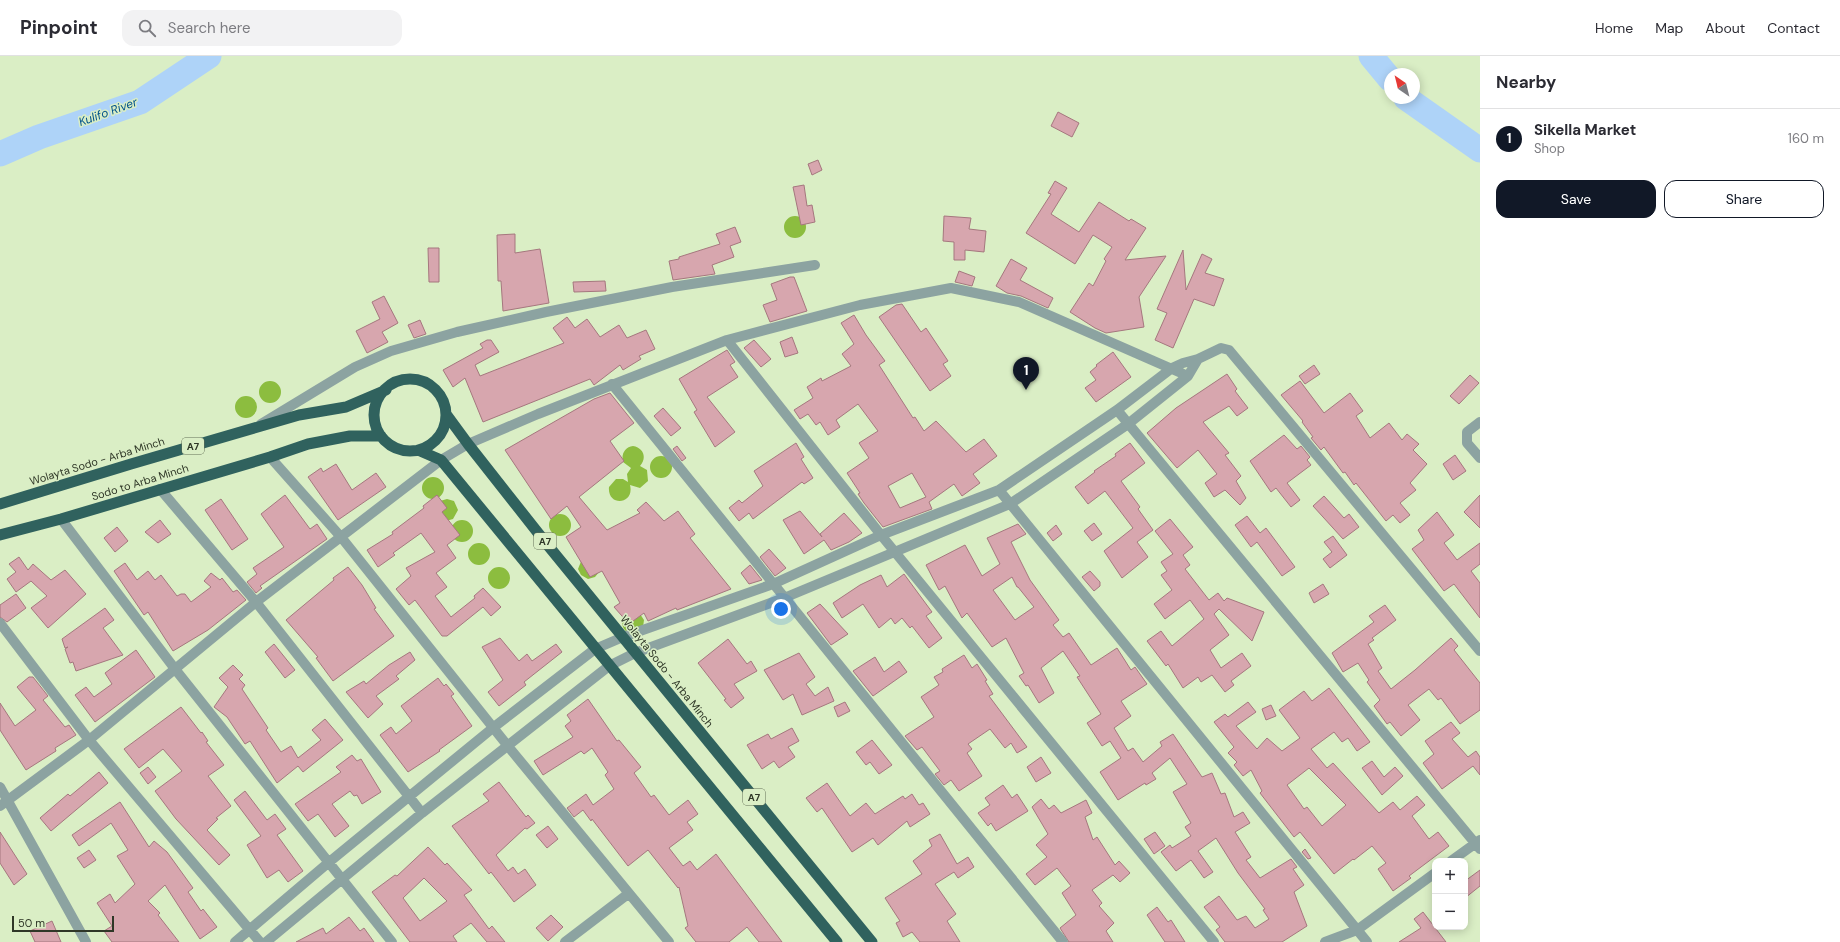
<!DOCTYPE html>
<html lang="en">
<head>
<meta charset="utf-8">
<style>
	body { margin:0; font-family:"DM Sans",sans-serif; background:#f2f2f3; color:#2b2b33 }
	.controls { position:absolute; right:12px; bottom:12px; display:grid; overflow:hidden; border-radius:8px; box-shadow:0 2px 10px #0003 }
	.controls button { width:36px; height:36px; display:grid; place-items:center; padding:0; border:0; border-bottom:1px solid #e1e1e2; background:#fff; color:#2b2b33; font:20px sans-serif }
	.compass { position:absolute; left:1384px; top:12px; width:36px; height:36px; border-radius:50%; background:#fff; box-shadow:0 2px 10px #0003; rotate:325deg }
	.scale { position:absolute; left:12px; bottom:10px; width:102px; box-sizing:border-box; padding-left:4px; border:2px solid #2f3727; border-top:0; font-size:11px; line-height:14px; white-space:nowrap; color:#2f3727; -webkit-text-stroke:3px #daeec5; paint-order:stroke }
	.you { position:absolute; left:781px; top:553px; width:14px; height:14px; margin:-10px; border:3px solid #fff; border-radius:50%; background:#1a73e8; box-shadow:0 0 0 6px #1a73e833 }
	.badge { display:grid; place-items:center; width:26px; height:26px; border-radius:50%; background:#111827; color:#fff; font-size:13px; font-weight:700 }
	.pin { position:absolute; translate:-50% -33px; filter:drop-shadow(0 1px 2px #0008) }
	.pin::after { content:''; position:absolute; top:21px; width:14px; height:12px; background:inherit; clip-path:polygon(0 0,100% 0,50% 100%) }
	.list { margin:0; padding:0; list-style:none }
	h2 { display:flex; justify-content:space-between; align-items:center; height:52px; margin:0; padding:0 16px; font-size:17px }
	h2 small { font-size:13px; font-weight:400; color:#7c7c81 }
	.list li { display:grid; grid-template-columns:26px 1fr auto; gap:12px; align-items:center; box-sizing:border-box; height:60px; padding:0 16px; border-top:1px solid #e1e1e2 }
	.list b { display:block; font-size:15px; white-space:nowrap }
	.list p { margin:0; font-size:13px; white-space:nowrap; color:#7c7c81 }
	.list em { font-size:13px; font-style:normal; color:#7c7c81 }
	.actions { display:flex; gap:8px; padding:12px 16px }
	.actions a { flex:1; padding:9px 0; border:1px solid #111827; border-radius:12px; text-align:center; font-size:14px; color:#111827 }
	.actions .main { background:#111827; color:#fff }
	.icon { flex:none; width:22px; height:22px; fill:none; stroke:currentColor; stroke-width:2; stroke-linecap:round; stroke-linejoin:round }
	.map { position:relative; flex:none; width:1480px; height:886px; overflow:hidden }
	header { display:flex; align-items:center; gap:24px; box-sizing:border-box; height:56px; padding:0 20px; background:#fff; border-bottom:1px solid #e1e1e2 }
	header strong { font-size:19px }
	nav { display:flex; gap:22px; margin-inline-start:auto; font-size:14px }
	.search { width:280px; height:36px; background:#f2f2f3; display:flex; align-items:center; gap:10px; box-sizing:border-box; padding:0 14px; border-radius:12px; color:#7c7c81; font-size:15px }
	main { display:flex }
	aside { flex:1; background:#fff }
	.map>svg:first-child { display:block }
	.forest { fill:#8cbd3f }
	.lines { fill:none; stroke-linecap:round; stroke-linejoin:round }
	.river { stroke:#aed3f8; stroke-width:25 }
	.building { fill:#d7a6ae; stroke:#a5777e; fill-rule:evenodd }
	.minor { stroke:#8ca3a1; stroke-width:10 }
	.trunk { stroke:#30625e; stroke-width:11 }
	.labels { text-anchor:middle; stroke-width:3; stroke-linejoin:round; paint-order:stroke }
	.shield { fill:#daeec5; stroke:#626e56; stroke-width:1 }
	.shield-label { font-size:10px; font-weight:bold; fill:#2f3727 }
	.street-label { font-size:11px; fill:#2f3727; stroke:#daeec5 }
	.water-label { font-size:12px; font-style:italic; fill:#01528b; stroke:#daeec5 }
</style>
</head>
<body>
<header>
<strong>Pinpoint</strong>
<div class="search"><svg class="icon" aria-label="search" viewBox="0 0 24 24"><circle cx="10" cy="10" r="6"/><path d="M15 15l6 6"/></svg>Search here</div>
<nav><a>Home</a><a>Map</a><a>About</a><a>Contact</a></nav>
</header>
<main>
<div class="map">
<svg width="1480" height="886" viewBox="0 0 1480 886">
	<rect width="100%" height="100%" fill="#daeec5"/>
	<path class="forest" d="M784 171a11 11 0 1 1 22 0a11 11 0 1 1-22 0Z
		M259 336a11 11 0 1 1 22 0a11 11 0 1 1-22 0Z
		M235 351a11 11 0 1 1 22 0a11 11 0 1 1-22 0Z
		M633 390C644 392 647 402 640 410L647 414 648 425 640 432 630 429C635 449 607 451 609 431L616 423H623L628 426 627 418 631 412 623 406C621 398 625 391 633 390Z
		M650 411a11 11 0 1 1 22 0a11 11 0 1 1-22 0Z
		M422 432a11 11 0 1 1 22 0a11 11 0 1 1-22 0Z
		M447 443 454 445 458 454 453 463 446 465 436 451 440 445Z
		M549 469a11 11 0 1 1 22 0a11 11 0 1 1-22 0Z
		M451 475a11 11 0 1 1 22 0a11 11 0 1 1-22 0Z
		M468 498a11 11 0 1 1 22 0a11 11 0 1 1-22 0Z
		M582 503 599 516 595 521 588 523 581 519 578 513Z
		M488 522a11 11 0 1 1 22 0a11 11 0 1 1-22 0Z
		M640 558 644 564 643 571 628 577C622 573 621 567 624 561Z"/>
	<g class="lines">
		<path class="river" d="M1371 0 1390 23
			M1406 42 1480 94
			M0 98 39 81 140 46 209 0"/>
	</g>
	<path class="building" d="M1058 56 1079 67 1072 81 1051 70Z
		M818 104 822 114 812 119 808 108Z
		M1055 125 1067 132 1051 158 1079 176 1099 146 1129 165 1131 163 1146 172 1125 204 1166 200 1139 241 1144 271 1106 277 1095 272 1070 256 1089 227 1093 230 1106 205 1104 203 1112 191 1093 179 1075 208 1026 177 1051 138 1048 137Z
		M804 129 807 150 812 149 815 166 801 169 793 131Z
		M944 160 971 162 969 173 986 175 984 196 965 194V204H954V186L943 185Z
		M735 171 741 186 730 190 734 201 712 209 715 218 673 224 669 205 679 203V201L720 188 716 178Z
		M515 178V197L540 193 549 247 503 255 501 225H498L497 179Z
		M428 192H439V226H429Z
		M1183 194 1186 234 1202 198 1212 203 1205 217 1224 223 1214 250 1194 243 1173 292 1155 284 1167 257 1157 253Z
		M1011 203 1027 212 1020 224 1053 242 1048 252 1021 240 1007 237 996 230Z
		M959 215 975 221 972 230 955 226Z
		M790 221H794L807 255 770 266 763 249 777 244 771 228Z
		M605 225 606 235 574 236 573 226Z
		M384 240 398 267 382 276 388 286 367 297 356 275 380 263 372 246Z
		M902 248 921 276 926 272 948 305 943 308 951 320 930 335 879 261 896 249Z
		M854 259 866 279 885 305 879 309 913 362 915 361 924 375 936 365 966 396 984 383 997 400 973 418 980 427 962 440 954 428 929 446 932 453 883 471 864 447 858 438 860 437 847 417 869 402 859 387 878 375 858 348 836 364 840 371 828 379 820 366 816 369 808 358 800 363 794 354 813 342 807 331 821 322 822 325 851 310 842 298 854 288 841 267ZM912 417 926 441 900 452 888 430Z
		M567 261 575 272 587 263 600 281 619 269 627 282 646 274 655 293 639 300 641 303 623 314 620 309 594 329 590 323 483 366 465 322 453 331 443 314 483 292 480 288 487 284H491L499 296 475 309 480 320 564 287 553 272Z
		M420 264 426 278 414 282 408 269Z
		M792 281 798 297 785 301 780 286Z
		M754 284 771 303 761 311 744 292Z
		M727 294 735 306 730 309 738 321 707 341 735 376 715 391 694 356 697 354 679 323Z
		M1113 296 1131 321 1096 346 1085 332 1096 324 1090 316 1097 310 1096 309Z
		M1314 309 1320 318 1305 328 1299 320Z
		M1227 318 1237 333 1235 335 1248 352 1237 360 1229 350 1203 366 1229 397 1225 399 1241 420 1236 425 1246 442 1240 449 1225 434 1214 441 1205 427 1217 418 1198 394 1177 412 1147 377 1176 352Z
		M1470 319 1479 327 1459 348 1450 340Z
		M1300 325 1324 357 1350 337 1363 355 1356 360 1370 382 1389 367 1402 384 1407 378 1419 388 1413 394 1427 408 1410 427 1416 434 1400 447 1410 459 1400 467 1393 459 1386 465 1356 427 1354 429 1345 416 1343 417 1324 391 1321 394 1311 382 1313 381 1302 366 1303 365 1281 339Z
		M610 337 634 367 610 385 624 405 579 441 607 474 640 457 637 454 646 446 664 465 678 455 695 478 690 482 731 533 677 554 676 552 648 565 644 557 629 568 614 551 620 547 602 515 590 521 566 481 581 471 567 450 551 463 505 394 594 343Z
		M663 352 681 372 671 380 654 360Z
		M1284 379 1297 393 1301 390 1310 401 1307 404 1311 409 1287 427 1300 444 1291 451 1276 432 1271 436 1250 405Z
		M796 387 804 401 801 403 813 422 804 428 802 426 753 463 749 457 739 465 729 452 739 444 742 447 763 430 754 415Z
		M1130 387 1145 407 1121 425 1140 451 1138 453 1153 474 1137 486 1148 501 1122 522 1104 495 1133 472 1105 435 1088 448 1075 431 1095 416 1094 415 1116 400 1115 398Z
		M677 390 686 402 682 405 673 393Z
		M1455 399 1466 415 1453 424 1443 408Z
		M336 408 352 434 376 417 386 431 338 464 308 421 321 412 323 416Z
		M285 439 310 473 317 468 327 483 260 530 262 532 256 537 247 526 257 518 253 512 284 491 261 458Z
		M437 439 447 452 442 456 460 479 447 489 456 502 436 517 447 531 435 540 451 561 475 542 474 540 483 532 501 551 491 560 483 551 447 580H442L415 544 409 549 396 533 411 520 406 512 435 496 421 477 393 497 395 499 378 511 367 494 393 478 392 476 424 452 423 450Z
		M1480 439V472L1464 456Z
		M1324 440 1344 462 1349 458 1359 471 1343 483 1313 450Z
		M221 443 248 483 232 494 205 454Z
		M800 455 822 481 820 478 844 457 862 477 849 486 831 494 824 484 804 498 783 464Z
		M1437 456 1454 479 1444 487 1457 504 1480 487V508L1471 515 1480 527V562L1454 528 1444 535 1412 493 1424 484 1418 474Z
		M1247 460 1260 477 1266 472 1295 511 1282 520 1257 486 1251 491 1235 469Z
		M1170 463 1193 491 1183 499 1190 509 1185 513 1209 544 1218 537 1224 545 1227 542 1264 556 1252 585 1219 553 1214 558 1229 579 1210 594 1221 612 1242 597 1251 610 1231 625 1234 629 1225 636 1212 619 1201 626 1198 621 1183 632 1168 608 1166 610 1147 585 1161 575 1172 590 1204 563 1190 544 1165 563 1154 548 1172 534 1161 519 1167 515 1161 506 1173 498 1155 475Z
		M160 464 171 478 158 487 145 476Z
		M1094 467 1102 478 1092 485 1084 475Z
		M1018 468 1026 478 1011 486 1030 524 1059 564 1053 569 1063 581 1069 577 1091 609 1117 592 1131 614 1135 611 1147 628 1121 645 1131 660 1114 672 1128 695 1133 692 1143 706 1162 690 1160 686 1173 678 1202 721 1212 717 1221 738 1225 737 1234 761 1243 756 1250 767 1235 776 1251 801 1246 804 1260 822 1291 803 1297 811 1293 813 1304 829 1294 836 1307 870 1282 886H1225L1216 874 1220 871 1204 851 1219 840 1237 864 1246 860 1255 872 1269 863 1263 854 1265 853 1238 817 1216 782 1198 795 1213 816 1204 822 1191 804 1176 815 1161 796 1170 789 1172 792 1191 780 1185 771 1191 767 1173 736 1187 728 1170 702 1152 717 1156 723 1146 729 1145 727 1118 744 1100 716 1121 702 1110 685 1102 690 1087 667 1101 658 1077 621 1080 620 1063 595 1041 612 1054 637 1039 647 1028 629 1026 630 1019 620 1024 617 1006 582 992 591 967 557 962 562 945 530 939 534 926 509 965 489 982 520 1000 508 987 482ZM1012 521 1017 531H1018L1034 551 1015 564 993 534Z
		M1056 469 1062 478 1053 485 1047 477Z
		M117 471 128 485 115 496 104 482Z
		M1333 480 1347 499 1330 512 1323 503 1332 496 1324 486Z
		M769 493 786 512 775 520 760 501Z
		M19 501 28 514 33 508 51 524 65 514 86 538 48 572 31 552 47 540 31 525 16 536 7 523 16 516 9 508Z
		M125 507 137 524 148 515 155 524 161 519 177 540 181 538H185L191 546 211 531 204 525 211 517 220 524 222 522 233 536 237 534 246 544 208 574 173 595 148 556 144 559 114 515Z
		M750 509 762 524 749 528 741 517Z
		M348 511 362 529 376 552 374 553 394 580 333 625 316 602 318 601 286 564 334 524 333 522Z
		M1090 515 1100 526V530L1094 535 1082 521Z
		M904 518 932 556 926 560 942 582 929 592 912 570 910 572 902 562 895 568 891 562 879 572 863 548 842 562 833 547 860 529 881 519 887 531Z
		M1323 528 1329 538 1314 547 1309 537Z
		M16 538 26 552 7 566 0 561V549Z
		M820 548 848 578 831 589 807 557Z
		M1385 549 1396 564 1372 582 1374 584 1368 588 1382 612 1378 615 1391 633 1415 614 1451 582 1458 590 1454 594 1480 627V654L1460 668 1441 642 1438 644 1429 633 1408 649 1420 664 1401 680 1390 666 1387 668 1374 650 1380 644 1367 626 1369 624 1358 607 1343 616 1332 597 1374 566 1369 560Z
		M105 552 114 564 103 572 123 599 76 615 73 606 70 607 65 593 68 591 65 592 62 583Z
		M500 582 519 605 527 598 532 605 556 588 562 596 524 626 526 629 499 650 488 636 503 624 482 591Z
		M728 583 747 608 751 605 757 615 734 628 744 642 731 652 724 644 726 643 698 607Z
		M274 588 295 614 285 622 265 596Z
		M136 594 155 621 95 666 75 639 86 631 94 641 112 628 105 617Z
		M410 596 415 604 396 620 399 623 376 640 383 648 368 662 346 636 364 625 366 628 389 609Z
		M799 597 815 621 806 628 815 640 828 631 834 645 802 659 793 638 783 644 764 614Z
		M964 599 972 612 977 608 987 624 985 625 993 638 989 640 1027 691 1017 697 1011 687 1005 692 990 673 968 688 972 693 967 697 982 720 959 735 951 724 944 729 935 718 940 715 922 691 917 694 905 680 934 661 921 641 939 629 934 621 943 616 942 613Z
		M875 601 884 616 899 605 907 616 873 640 853 615Z
		M233 609 243 619 239 623 245 629 242 633 268 672 266 674 281 696 291 690 298 702 321 684 312 674 325 663 343 684 303 716 298 710 277 727 250 685 245 688 227 661 214 651 228 631 219 622Z
		M29 621H33L48 640 43 644 65 671 69 669 76 679 55 692 56 695 26 714 0 674V647L15 670 36 654 17 631Z
		M438 622 444 630 446 628 454 638 451 640 472 670 439 694 440 695 408 716 380 679 391 671 396 678 412 665 401 650Z
		M1329 632 1370 686 1357 695 1348 682 1342 686 1334 676 1311 693 1327 712 1333 707 1379 757 1393 746 1400 754 1417 740 1425 749 1412 760 1429 783 1438 776 1449 790 1409 820 1411 822 1393 835 1378 813 1386 807 1372 790 1354 804 1353 803 1334 818 1300 776 1294 781 1260 737 1262 735 1251 714 1243 720 1234 709 1237 706 1228 697 1234 691 1214 666 1225 658 1228 661 1248 646 1256 656 1236 670 1257 693 1267 682 1282 695 1300 682 1279 654 1304 635 1312 645ZM1309 712 1346 749 1322 770 1307 751 1304 753 1287 729Z
		M588 643 617 685 619 684 641 711 634 717 651 741 654 739 669 759 688 744 698 758 687 766 693 774 669 792 683 810 690 805 697 814 716 798 782 886H759L747 871 729 886H696L685 872 688 870 679 831 678 832 648 794 628 810 592 763 591 765 583 754 574 761 567 752 586 738 593 749 614 733 605 719 608 716 592 692 584 698 581 695 543 719 534 705 573 681 565 670 571 665 567 659Z
		M845 646 850 655 838 661 834 651Z
		M1271 649 1276 660 1266 664 1262 653Z
		M181 651 201 677 202 676 208 685 206 686 224 709 208 720 231 750 216 762 218 763 207 774 230 799 219 809 176 763 155 735 182 715 163 693 139 712 124 693Z
		M1451 666 1460 677 1452 683 1468 701 1476 695 1480 701V719L1473 710 1442 733 1423 707 1434 698 1425 685Z
		M792 672 799 685 788 691 795 701 779 712 774 705 762 713 747 689 768 678 771 683Z
		M872 684 892 709 879 718 870 706 866 709 856 696Z
		M352 699 357 705 361 703 381 736 362 748 357 739 354 740 350 735 332 748 349 770 335 781 318 758 308 765 295 748 341 716 336 711Z
		M1041 701 1051 717 1036 726 1027 711Z
		M1372 705 1384 721 1395 711 1403 720 1382 739 1362 712Z
		M148 711 156 721 148 728 140 717Z
		M99 716 108 727 51 775 40 762 68 738 70 740Z
		M499 726 526 761 528 759 535 767 527 773 525 772 496 799 508 815 513 811 518 818 525 813 536 829 514 846 491 816 489 818 452 770 489 745 483 738Z
		M827 727 850 760 866 747 875 758 903 740 905 743 912 738 919 749 923 747 930 758 910 771 907 765 878 789 873 782 852 796 822 752 817 756 806 742Z
		M1003 729 1012 742 1017 738 1028 755 996 775 991 767 988 770 978 757 990 749 985 742Z
		M245 735 267 764 275 758 286 773 277 779 303 815 288 826 279 814 267 822 247 789 261 780 234 744Z
		M1041 743 1049 753 1054 749 1061 757 1086 744 1092 757 1085 761 1093 784 1097 781 1115 809 1119 805 1130 817 1120 826 1113 819 1092 834 1102 847 1099 850 1114 867 1106 875 1113 886H1069L1060 872 1076 859 1062 837 1071 830 1057 812 1035 829 1026 818 1047 801 1036 789 1048 778 1032 751Z
		M120 746 149 791 154 785 167 796 193 832 188 836 201 855 203 853 217 871 200 883 165 829 148 845 160 857 158 859 179 886H112L104 875 112 870 97 847 110 838 115 847 135 828 117 800 128 794 111 767 79 790 72 779Z
		M548 770 558 783 547 792 536 779Z
		M0 776 27 818 14 829 0 807Z
		M1155 776 1165 790 1154 798 1144 783Z
		M940 778 957 808 968 801 974 811 958 822 954 816 935 828 956 858 947 865 960 886H920L912 876 903 881 896 867 900 865 885 842 922 818 913 805 932 790 929 784Z
		M428 791 445 809 447 807 472 834 464 839 489 873 492 870 505 886H487L471 867 453 880 457 886H410L372 836 395 819 397 820ZM424 822 447 845 420 865 403 842Z
		M1305 793 1311 802 1308 803 1302 796Z
		M89 794 96 804 84 812 77 802Z
		M1480 814V830L1465 842V825Z
		M1157 851 1168 866 1171 864 1185 886H1165L1147 859Z
		M1423 856 1446 886H1399L1421 872 1414 863Z
		M551 859 563 871 548 885 536 872Z
		M349 861 360 875 364 872 374 886H296L323 872 326 878Z
		M52 865 61 886H35L30 875Z"/>
	<g class="lines">
		<path class="minor" d="M727 284 881 479 1214 886
			M612 328 1063 886
			M1117 354 1480 793
			M1480 366 1467 376V387L1480 402
			M261 368 355 311 391 295 457 276 546 256 672 231 815 209
			M270 401 341 481 507 689 669 886
			M160 433 256 546 422 757
			M999 434 1367 886
			M61 463 175 613 392 886
			M0 567 89 684 260 886
			M0 731 86 886
			M0 750 89 684 256 546 441 404 468 388 538 358 727 284 860 249 951 232 1019 246 1188 320
			M1451 805 1480 784
			M235 886 328 807 494 671 595 593 623 581 773 528 881 479 999 434 1117 354 1172 312 1183 307 1198 303 1221 292 1229 294 1480 595
			M266 886 422 757 609 610 635 597 784 542 1010 448 1128 368 1188 320 1198 303
			M565 886 628 838
			M1325 886 1357 874 1435 817"/>
		<path class="trunk" d="M374 359a36 36 0 1 1 72 0a36 36 0 1 1-72 0Z
			M446 358 468 388 546 487 872 886
			M418 394 441 404 837 886
			M0 448 131 408 299 359 346 351 386 334
			M0 479 61 463 270 401 308 388 350 380H381"/>
	</g>
	<g class="labels">
		<g class="shield">
			<rect x="182" y="382" width="22" height="16" rx="3"/>
			<rect x="534" y="477" width="22" height="16" rx="3"/>
			<rect x="743" y="733" width="22" height="16" rx="3"/>
		</g>
		<g class="shield-label">
			<text x="193" y="394">A7</text>
			<text x="545" y="489">A7</text>
			<text x="754" y="745">A7</text>
		</g>
		<g class="street-label">
			<text transform="translate(97 405) rotate(-17)" y="4">Wolayta Sodo - Arba Minch</text>
			<text transform="translate(140 426) rotate(-17)" y="4">Sodo to Arba Minch</text>
			<text transform="translate(667 615) rotate(51)" y="4">Wolayta Sodo - Arba Minch</text>
		</g>
		<g class="water-label">
			<text transform="translate(108 56) rotate(-20)" y="4">Kulifo River</text>
		</g>
	</g>
</svg>
<div class="controls">
<button>+</button>
<button>−</button>
</div>
<svg class="compass" viewBox="-18 -18 36 36"><path d="M0-13l5 13h-10z" fill="#e53935"/><path d="M0 13l5-13h-10z" fill="#7c7c81"/></svg>
<div class="scale">50 m</div>
<div class="you"></div>
<div class="pin badge" style="left:1026px;top:334px">1</div>
</div>
<aside>
<h2>Nearby<small></small></h2>
<ul class="list">
<li><span class="badge">1</span><div><b>Sikella Market</b><p>Shop</p></div><em>160 m</em></li>
</ul>
<div class="actions"><a class="main">Save</a><a>Share</a></div>
</aside>
</main>
</body>
</html>
